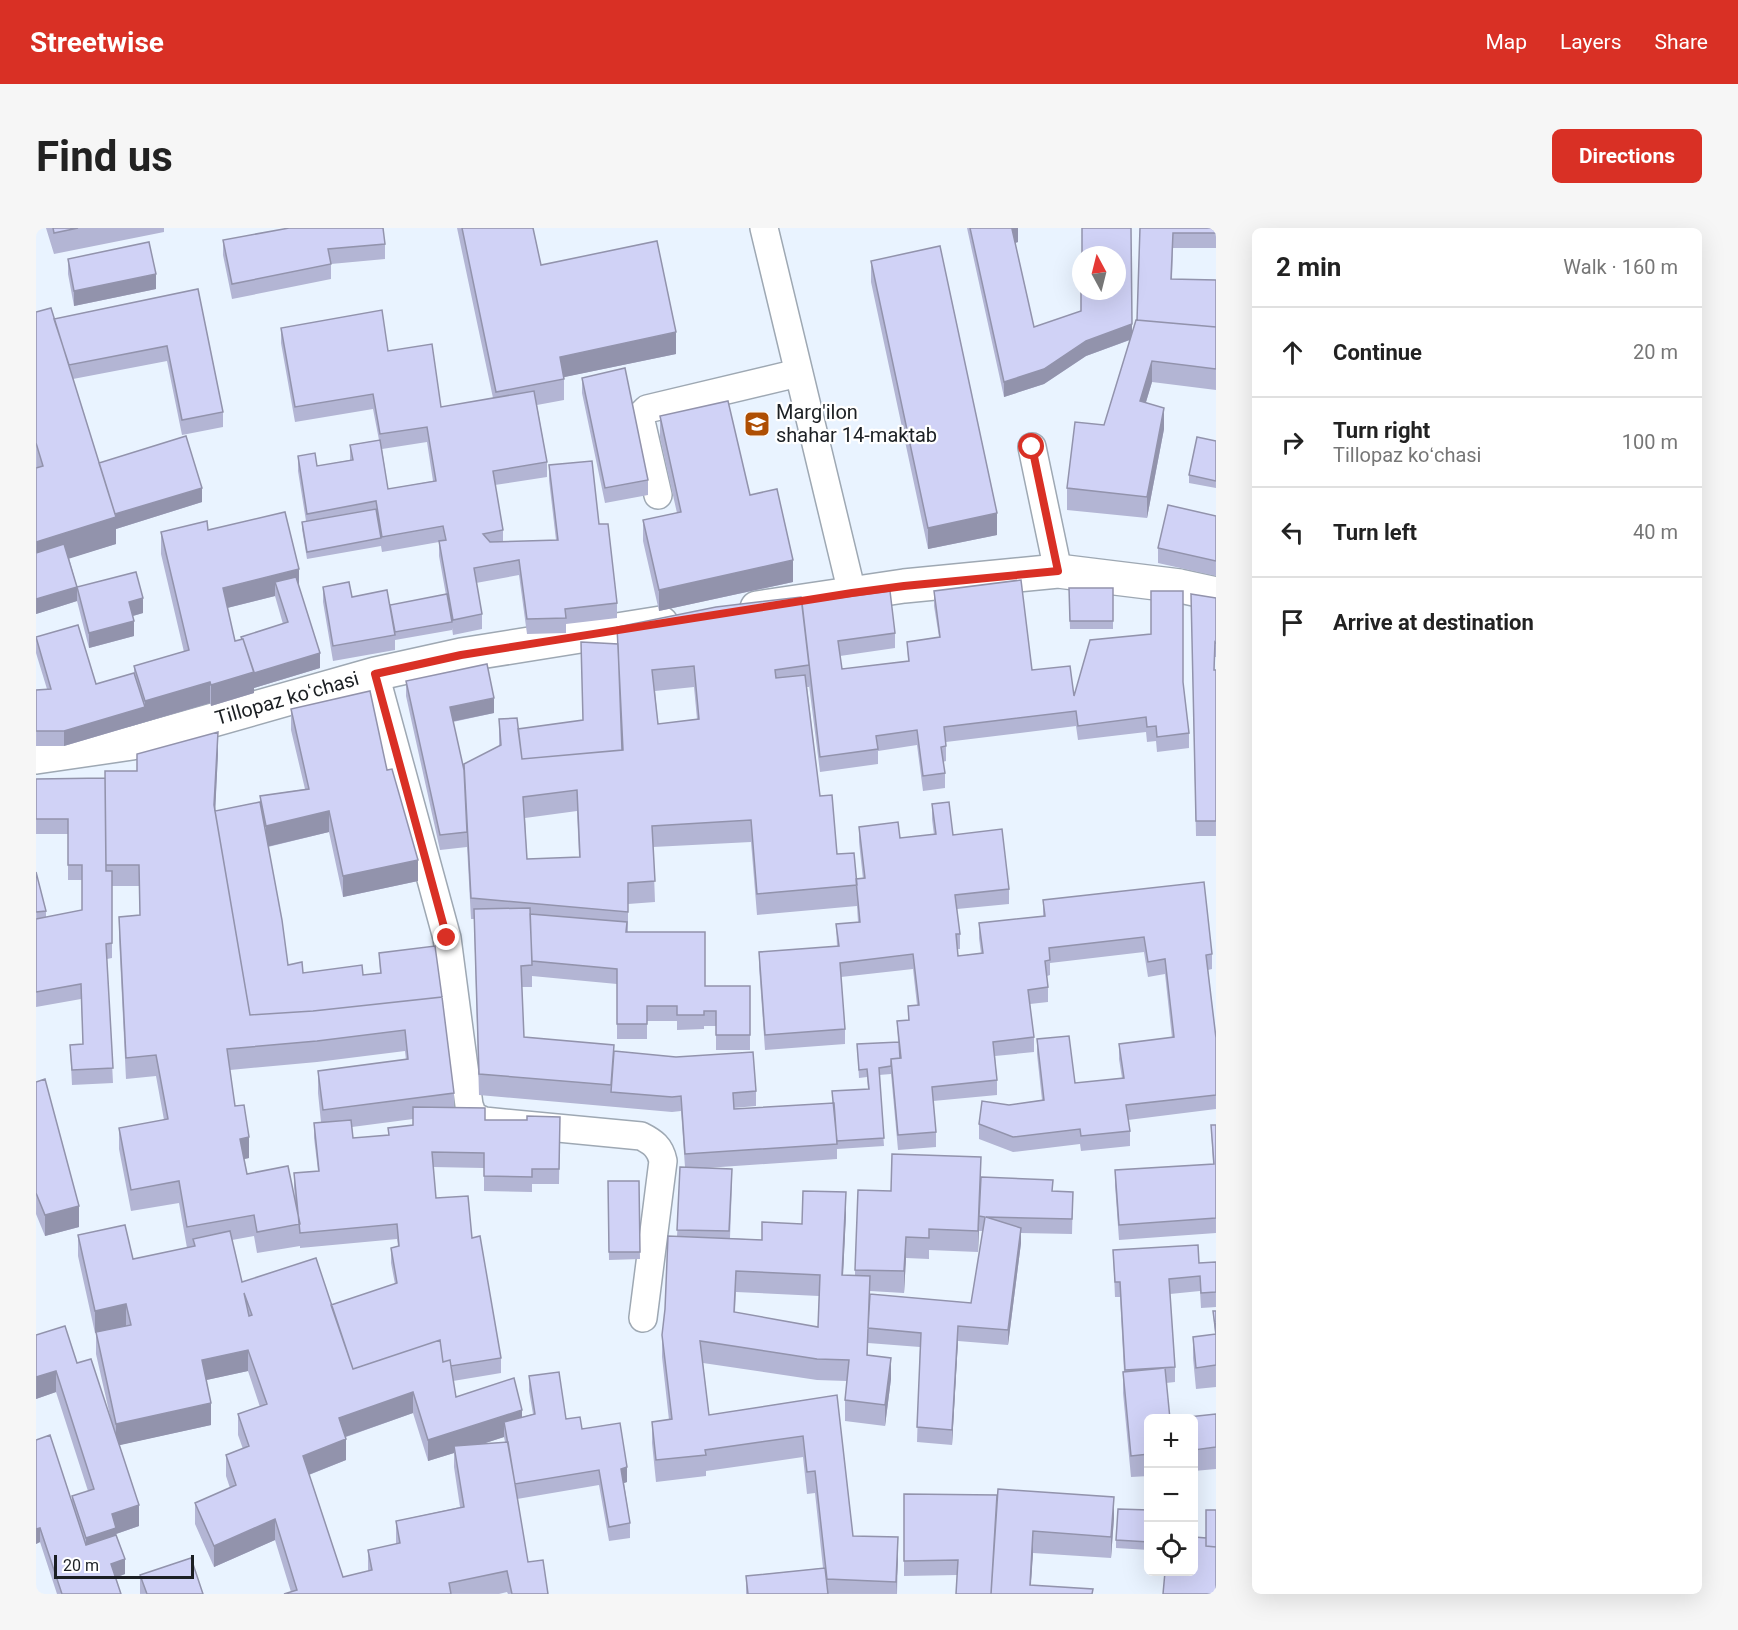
<!DOCTYPE html>
<html lang="en">
<head>
<meta charset="utf-8">
<style>
	body { margin:0; font-family:Roboto,sans-serif; background:#f6f6f6; color:#222 }
	.controls { position:absolute; right:18px; bottom:18px; display:grid; overflow:hidden; border-radius:9px; box-shadow:0 6px 24px #0002 }
	.controls button { width:54px; height:54px; display:grid; place-items:center; padding:0; border:0; border-bottom:2px solid #e0e0e0; background:#fff; color:#222; font:30px sans-serif }
	.compass { position:absolute; left:1036px; top:18px; width:54px; height:54px; border-radius:50%; background:#fff; box-shadow:0 6px 24px #0002; rotate:353deg }
	.scale { position:absolute; left:18px; bottom:15px; width:140px; box-sizing:border-box; padding-left:6px; border:3px solid #1b1f23; border-top:0; font-size:16px; line-height:21px; white-space:nowrap; color:#1b1f23; -webkit-text-stroke:4px #fff; paint-order:stroke }
	.stop { position:absolute; width:18px; height:18px; margin:-14px; border:4px solid #d93025; border-radius:50%; background:#fff }
	.stop.end { background:#d93025; border-color:#fff; box-shadow:0 2px 6px #0008 }
	.list { margin:0; padding:0; list-style:none }
	h2 { display:flex; justify-content:space-between; align-items:center; height:78px; margin:0; padding:0 24px; font-size:26px }
	h2 small { font-size:20px; font-weight:400; color:#767676 }
	.list li { display:grid; grid-template-columns:39px 1fr auto; gap:18px; align-items:center; box-sizing:border-box; height:90px; padding:0 24px; border-top:2px solid #e0e0e0 }
	.list b { display:block; font-size:22px; white-space:nowrap }
	.list p { margin:0; font-size:20px; white-space:nowrap; color:#767676 }
	.list em { font-size:20px; font-style:normal; color:#767676 }
	.icon { flex:none; width:33px; height:33px; fill:none; stroke:currentColor; stroke-width:2; stroke-linecap:round; stroke-linejoin:round }
	.map { position:relative; flex:none; width:1180px; height:1366px; overflow:hidden; border-radius:9px }
	header { display:flex; align-items:center; gap:36px; box-sizing:border-box; height:84px; padding:0 30px; background:#d93025; color:#fff }
	header strong { font-size:28px }
	nav { display:flex; gap:33px; margin-inline-start:auto; font-size:21px }
	.intro { display:flex; align-items:center; justify-content:space-between; box-sizing:border-box; height:144px; padding:0 36px }
	h1 { margin:0; font-size:42px }
	.button { padding:15px 27px; border-radius:9px; background:#d93025; color:#fff; font-size:21px; font-weight:700 }
	main { display:flex; gap:36px; padding:0 36px }
	aside { flex:1; background:#fff; border-radius:9px; box-shadow:0 6px 24px #0002 }
	.map>svg:first-child { display:block }
	.lines { fill:none; stroke-linecap:round; stroke-linejoin:round }
	.lane-casing { stroke:#9ea8b3; stroke-width:30 }
	.street-casing { stroke:#9ea8b3; stroke-width:36 }
	.lane { stroke:#fff; stroke-width:27 }
	.street { stroke:#fff; stroke-width:33 }
	.wall { fill:#b3b5d4; fill-rule:evenodd }
	.shaded-wall { fill:#9293ac }
	.building { fill:#d0d2f6; stroke:#9293ac; stroke-width:1.5; fill-rule:evenodd }
	.route { stroke:#d93025; stroke-width:8 }
	.labels { text-anchor:middle; stroke-width:4.5; stroke-linejoin:round; paint-order:stroke }
	.poi-label { font-size:20px; fill:#1b1f23; stroke:#fff; text-anchor:start }
	.street-label { font-size:20px; fill:#1b1f23; stroke:#fff }
</style>
</head>
<body>
<header>
<strong>Streetwise</strong>
<nav><a>Map</a><a>Layers</a><a>Share</a></nav>
</header>
<div class="intro"><h1>Find us</h1><a class="button">Directions</a></div>
<main>
<div class="map">
<svg width="1180" height="1366" viewBox="0 0 1180 1366">
	<rect width="100%" height="100%" fill="#e9f3ff"/>
	<g class="lines">
		<g class="lane-casing">
			<path id="lane" d="M728 0 816 365
				M996 219 1022 343
				M622 267 605 193 606 186 611 181 762 145
				M339 446 411 710 433 877 437 888 448 893 605 908C617 914 624 919 627 933L607 1090"/>
		</g>
		<g class="street-casing">
			<path id="street" d="M721 380 868 358 1022 343 1144 358 1180 366
				M0 529 96 515 339 446 425 427 625 395"/>
		</g>
		<use href="#lane" class="lane"/>
		<use href="#street" class="street"/>
	</g>
	<path class="wall" d="M10 0H128V4L18 26Z
		M421 0H497L505 37 640 126 528 149V172L501 177 511 234V249L459 257 467 302V314L520 312 513 252V237L563 296 581 375V390L530 396V405L491 406 483 347 440 355 446 386V401L417 407 416 400V402L359 412V422L297 433 287 374V359L316 369 354 377 410 367 403 328V314L346 324 345 318 271 331 266 301V294L270 293 262 243V228L281 238 314 232V217L343 212 337 181 259 194 245 115V100L352 123 405 179 457 170ZM391 214 397 253 352 261 346 221Z
		M931 0H982V14L979 15 998 99 1045 83 1096 106 1101 92 1104 0H1180V20H1137L1136 51 1180 52V162L1116 154 1110 174 1128 201 1111 290 1031 282V260L1068 197 1094 112 1050 128 1008 156 968 169Z
		M187 12 349 16V31L295 36V51L196 71 187 27Z
		M32 31 120 61 38 78 32 46Z
		M835 33 961 307 892 321 835 54Z
		M162 61 187 184V199L146 207 131 133 37 151 63 235 166 274 80 301V316L33 330 41 359 107 385 97 388 98 408 53 420 41 373 0 386V84L18 91Z
		M546 150 612 252V267L569 275 546 165Z
		M624 188 714 267 757 354 623 383 607 313V292L641 285 624 210Z
		M1180 213V260L1153 255V247Z
		M1180 288V348L1122 335V320Z
		M172 302 263 358 284 440 218 460V465L175 478 174 475 28 518H0V462L11 461 0 425V409L60 456 98 445V438L148 424 125 326V304ZM239 368 247 396 205 409V412L199 413 191 380Z
		M1033 360H1077V401H1034Z
		M898 363 996 442 1038 468 1147 454 1153 505V520L1121 524 1120 513 1111 514 1110 504 1042 512 1040 498 910 514V533L907 534 909 545V560L887 563 881 517 842 523V536L784 544 773 457V459H771L784 568 801 626 820 651H827L823 614V599L864 610 898 607 896 591V576L917 607 973 661V676L921 681 924 706V721H921L922 728 945 725 943 710V695L1007 688V672L1176 726V741L1172 742 1180 810V881L1092 892 1094 903V918L1045 923 1044 916 977 924 943 911V896L973 877 1006 872 1001 826V811L1039 855 1086 850 1083 831V816L1136 810 1129 746 1112 749 1108 724 1014 735V747L1011 748 1012 759V774L994 776 998 809V824L959 828 961 852V867L897 873 900 904V919L862 922 855 846 843 847 848 918 801 921V931L670 940 696 956 694 1010 726 1012 766 996 810 986 807 1047 819 1048V1042L855 963 945 949 1017 963 1037 964 1036 1006 985 1005V1015L972 1117 922 1113 916 1217 881 1214 884 1119 832 1115V1112V1127L855 1151 849 1198 809 1193V1172L811 1153 781 1152 667 1135 673 1187 801 1167 817 1308 862 1330 861 1366H710V1348L787 1340 779 1265 771 1266 767 1229 670 1243V1248L620 1254 616 1215V1194L633 1192 626 1129V1107L641 1009 644 939H649L645 883 636 884 443 867 438 691H435L431 618V619L404 622 370 468V453L458 485 417 494 428 542 463 518V491L482 501 547 492 545 414 581 416V399L766 375 859 405V420L804 428 806 441 872 433 871 414 903 409 898 378ZM658 459 661 491 622 496 619 463ZM541 583 543 629 491 631 489 590ZM715 614 721 687 821 678 822 694 800 696 801 719 723 724V739L729 822 809 816V801L805 749 877 741 881 777 872 778V792L861 793 862 814 821 816 823 850 831 849 832 861 796 863 797 875 698 881 697 880 720 878V863L578 823 488 809 486 759H496V748L581 756V811H611V793H641V802L668 801V798H680V822H714V758H669L592 704V676L619 674 617 619ZM943 999V1003H947L935 1075 834 1066V1063L868 1065 870 1030 893 1031V1022L942 1024ZM700 1064 783 1068 782 1099 699 1084Z
		M1155 366 1180 370V429H1179L1178 442H1180V608H1160Z
		M255 481 351 542 382 653 307 669 293 604 232 619 252 737 267 745 327 747 344 745 343 725 418 865V880L449 892H491L524 889 523 956H496V964L448 963V940L397 939 400 970 436 1010 465 1130V1145L417 1153 420 1169 486 1189 497 1186 493 1163V1148L530 1191 546 1201 591 1254 588 1255 594 1295V1310L573 1313 563 1257 481 1271 492 1334 512 1366H472L471 1364 463 1366H248L255 1364 239 1312 178 1339 159 1296V1275L194 1260 190 1248V1227L207 1221 202 1207V1186L224 1179 212 1143 170 1152 175 1197 83 1217 103 1298 80 1306 89 1331V1346L80 1350 85 1366H21L4 1314 0 1316V1212L36 1276V1268L52 1263 20 1164 0 1171V1107L41 1135 75 1192 60 1126V1104L59 1105 42 1028V1007L97 1031 151 1020 143 975 95 983 83 921V900L128 892 120 848 90 851 83 710V689L104 687 103 658H76V730L71 731 77 855 36 857 34 817 47 816 45 771 0 779V644L10 683V689L46 682V652H32V606H0V551L69 550 182 525 179 583 224 574V568L269 561 255 502ZM369 823 370 832 282 843V865L285 894 278 895V910L282 943 258 945V960L260 979 211 946 208 931 213 930 199 878 194 842 281 834ZM377 891V897L352 907 317 910 316 899ZM218 1008 221 1025 264 1018V1017V1020L361 1011 362 1018 355 1020V1035L359 1056 295 1077 206 1054 196 1012ZM377 1185 392 1233 418 1225V1239L424 1279 360 1293V1316L332 1322V1343L307 1349 273 1247 310 1232V1209ZM468 1209 469 1214 446 1216Z
		M0 854 43 999 9 1008 0 986Z
		M1175 897H1180V1005L1083 1012 1079 957V942L1177 936Z
		M572 953H603L604 1031 573 1032Z
		M1077 1022 1163 1035 1180 1034V1079L1165 1080 1164 1063 1134 1066 1139 1139V1154L1130 1155 1113 1191V1248L1095 1249 1087 1165V1144H1088L1084 1069H1079Z
		M1177 1083H1180V1159L1160 1161 1157 1130V1109L1179 1106Z
		M1180 1186V1241L1158 1243V1191Z
		M868 1266 1078 1290 1075 1330 997 1325 995 1357 921 1347 868 1348Z
		M1113 1282V1322L1080 1320V1312Z
		M104 1347 167 1366H104Z"/>
	<path class="shaded-wall" d="M978 0H982V14L976 16V1Z
		M120 46V61L38 78V63Z
		M1096 96V111L1050 128 1008 156 968 169V154L1050 113Z
		M640 104V126L524 150V129Z
		M1116 133V154L1104 194V173Z
		M1128 180V201L1111 290V269Z
		M166 260V274L80 301V316L0 341V314L75 287Z
		M961 285V307L892 321V300Z
		M757 332V354L623 383V362Z
		M263 341V363L239 354V368L187 381V360Z
		M41 359V373L0 386V371Z
		M107 370V385L93 389V374Z
		M98 393V408L53 420V405Z
		M284 425V440L218 460V465L175 478V457Z
		M174 454V475L28 518V503L109 479V473Z
		M458 470V485L414 494V479Z
		M182 504V525L179 587 178 577Z
		M293 583V604L230 619V598Z
		M382 632V653L307 669V648Z
		M213 909V930L204 932V911Z
		M945 929V950L942 1024V1003Z
		M810 964V986L806 1068V1047Z
		M43 978V999L9 1008V987Z
		M985 1000V1015L972 1117V1102Z
		M870 1009V1030L868 1065V1043Z
		M90 1076V1098L59 1105V1083Z
		M922 1098V1113L916 1217V1202Z
		M212 1122V1143L166 1153V1132Z
		M855 1130V1151L849 1198V1177Z
		M20 1143V1164L0 1171V1149Z
		M377 1164V1185L303 1211V1190Z
		M175 1175V1197L80 1218V1196Z
		M486 1182V1203L468 1194V1209L419 1225 418 1218V1225L392 1233V1212Z
		M310 1211V1232L267 1249V1228Z
		M591 1239V1254L585 1256V1241Z
		M1078 1269V1290L1075 1330V1309Z
		M103 1277V1298L80 1306V1322L50 1332V1310L76 1286Z
		M239 1291V1312L178 1339V1318Z
		M4 1300V1314L0 1316V1301Z
		M997 1303V1325L994 1366V1357Z
		M862 1309V1330L860 1366V1354Z
		M89 1331V1346L75 1351V1336Z"/>
	<path class="building" d="M17 0H42L18 5Z
		M253 0H347L349 16 292 21 295 36 196 56 187 12Z
		M426 0H497L505 37 621 13 640 104 524 129 528 151 460 164Z
		M934 0H978L976 1 998 99 1045 83V63H1081V27H1046V0H1095L1096 96 1050 113 1008 141 968 154Z
		M1104 0H1180V5H1137L1135 51 1180 52V99L1101 92Z
		M113 14 120 46 38 63 32 31Z
		M904 18 961 285 892 300 835 33Z
		M162 61 187 184 146 192 131 118 33 137 18 91Z
		M15 80 80 289 0 314V240L7 238 0 215V84Z
		M346 82 352 123 396 116 405 179 498 163 511 234 457 243 467 302 447 306 454 314 522 312 513 237 556 233 563 296H572L581 375 529 381 530 390 491 391 483 332 438 340 446 386 417 392 403 313 410 312 407 298 346 309 340 273 271 286 262 228 279 225 281 238 317 232 314 217 344 212 352 261 400 253 391 199 344 206 337 166 259 179 245 100Z
		M1100 92 1180 99V141L1116 133 1104 173 1128 180 1111 269 1031 260 1039 194 1068 197Z
		M589 140 612 252 569 260 546 150Z
		M692 173 714 267 741 261 757 332 623 362 607 292 645 284 624 188Z
		M150 208 166 260 79 286 63 235Z
		M1161 209 1180 213V253L1153 247Z
		M1132 277 1180 288V333L1122 320Z
		M340 281 345 310 271 324 266 294Z
		M249 284 263 341 187 360 199 413 207 411 218 444 175 457 174 454 109 473 98 438 153 422 125 304 171 293 172 302Z
		M28 316 41 359 0 371V325Z
		M100 344 107 370 93 374 98 393 53 405 41 359Z
		M260 349 284 425 218 445 207 411H206L205 409 252 394 239 354Z
		M985 352 996 442 1034 438 1038 468 1054 412 1115 406V363H1147V454L1153 505 1121 509 1120 498 1111 499 1110 489 1042 498 1040 483 908 499 910 518 905 519 909 545 887 548 881 502 840 508 842 521 784 529 766 375 854 363 859 405 802 413 806 441 873 433 871 414 904 409 898 363Z
		M313 354 316 369 351 362 359 407 297 418 287 359Z
		M1033 360H1077V393H1034Z
		M411 366 416 394 359 404 354 377Z
		M1155 366 1180 370V415L1179 414 1178 442H1180V593H1160Z
		M765 369 773 437 739 442 740 450 769 447 784 568 796 567 801 626 818 625 821 657 721 666 715 592 616 598 619 653 592 655V684L435 670 428 536 465 517 463 491 481 490 486 531 587 522 581 399 680 379ZM658 438 663 491 622 496 616 442ZM541 562 544 629 491 631 487 569Z
		M42 397 60 456 98 445 109 479 28 503H0V462L15 461 0 409Z
		M545 414 582 416 586 522 486 531 482 501 547 492Z
		M451 436 458 470 414 479 428 542 431 604 404 607 370 453Z
		M334 463 351 542 356 541 382 632 307 648 293 583 230 598 224 568 273 561 255 481Z
		M182 504 178 577 214 787 277 783 406 769 418 865 287 882 282 843 372 831 369 802 281 813 191 821 199 878 208 877 213 909 204 911 211 946 252 938 264 996 221 1004 218 987 151 999 143 953 95 962 83 900 132 891 120 827 90 830 83 689 104 687 103 637H70L69 543H101V526Z
		M69 550 70 643H76V715L70 716 77 840 36 842 34 817 47 816 45 756 0 764V691L46 682V637H32V591H0V551Z
		M224 574 246 692 252 737 266 734 267 745 326 737 327 747 345 745 343 725 399 718 406 769 277 783 214 787 179 583Z
		M913 574 917 607 966 601 973 661 919 667 924 706H920L922 728 947 725 943 695 1009 688 1007 672 1168 654 1176 726 1170 727 1180 810V867L1090 877 1094 903 1045 908 1044 901 977 909 943 896 946 873 973 877 1008 872 1001 811 1033 808 1039 855 1088 850 1083 816 1138 809 1129 731 1112 734 1108 709 1013 720 1014 732 1009 733 1012 759 992 762 998 809 957 814 961 852 896 859 900 904 862 907 855 831 865 830 861 793 873 792 872 778 883 777 877 726 804 735 809 801 729 807 723 724 803 718 800 696 824 694 821 663 820 651 829 650 823 599 862 594 864 610 900 606 896 576Z
		M0 644 10 683 0 684Z
		M494 680 496 737 485 738 488 809 578 817 575 857 443 846 438 681Z
		M494 686 591 694 590 704H669V758H714V807H680V783H668V787H641V778H611V796H581V741L496 733Z
		M863 814 864 830 855 831V838L843 840 848 910 801 913 796 863 833 861 831 841 823 842 821 816Z
		M578 823 640 829 717 824 720 863 697 865 698 881 798 875 801 916 649 926 645 868 636 869 575 864Z
		M9 851 43 978 9 987 0 965V854Z
		M377 879 449 880V892H491V888L524 889 523 941H496V949L448 948V925L396 924 400 970 432 968 436 1010 444 1008 465 1130 415 1138 414 1132 407 1134 404 1112 317 1141 295 1077 361 1055 355 1020 363 1018 361 996 264 1005 258 945 283 943 278 895 315 892 317 910 353 907 352 900 377 897Z
		M1175 897H1180V990L1083 997 1079 942 1178 936Z
		M856 926 945 929 942 1003 893 1001V1010L870 1009 868 1043 819 1042 822 962 855 963Z
		M644 939 696 941 693 1003 641 1002Z
		M945 949 1017 952 1016 963 1037 964 1036 991 950 989 985 1000 972 1102 922 1098 916 1202 881 1199 885 1105 832 1100 834 1066 935 1075 949 989 943 988Z
		M572 953H603L604 1024H573Z
		M767 963 810 964 806 1047 834 1048 831 1127 855 1130 849 1177 809 1172 813 1132 781 1131 664 1113 673 1187 801 1167 817 1308 862 1309 860 1354 791 1351 779 1243 771 1244 767 1208 669 1222 670 1227 620 1232 616 1194 636 1191 626 1107 629 1081 632 1008 726 1012V994L766 996ZM700 1043 784 1047 782 1099 698 1084Z
		M89 997 97 1031 159 1018 157 1011 194 1003 206 1054 280 1030 317 1141 404 1112 407 1134 414 1132 420 1169 478 1150 486 1182 392 1212 377 1164 303 1190 310 1211 267 1228 307 1349 336 1342 332 1322 364 1315 360 1293 428 1279 418 1218 472 1214 492 1334 507 1332 512 1366H476L471 1343 413 1355 415 1366H248L261 1362 239 1291 178 1318 159 1275 200 1257 190 1227 213 1218 202 1186 231 1176 212 1122 166 1132 175 1175 80 1196 60 1104 95 1097 90 1076 59 1083 42 1007ZM208 1065 216 1087 213 1088Z
		M1162 1017 1163 1035 1180 1034V1064L1165 1065 1164 1048 1133 1051 1139 1139 1089 1142 1084 1054H1079L1077 1022Z
		M1177 1083H1180V1106Z
		M29 1098 41 1135 55 1131 103 1277 76 1286 80 1300 50 1310 36 1268 58 1261 20 1143 0 1149V1107Z
		M1180 1106V1137L1160 1140 1157 1109Z
		M1129 1140 1134 1191H1113V1226L1095 1228 1087 1144Z
		M523 1144 530 1191 544 1189 546 1201 584 1195 591 1239 585 1241 594 1295 573 1299 563 1242 479 1256 468 1194 499 1186 493 1148Z
		M1180 1186V1219L1158 1222V1191H1134Z
		M14 1207 50 1317 80 1307 89 1331 75 1336 85 1366H26L4 1300 0 1301V1212Z
		M962 1261 1078 1269 1075 1309 997 1303 994 1357 1057 1361 1056 1366H955Z
		M868 1266 961 1267 955 1366H920L922 1332 868 1333Z
		M1082 1281 1113 1282V1314L1080 1312Z
		M1170 1282H1180V1319L1170 1318Z
		M1158 1309 1170 1310V1318L1180 1319V1366H1127L1129 1344H1158Z
		M155 1330 167 1366H111L104 1347Z
		M789 1340 792 1366H712L710 1348Z"/>
	<g class="lines">
		<path class="route" d="M411 710 339 446 425 427 816 365 868 358 1022 343 996 219"/>
	</g>
	<defs>
		<g id="school-square" transform="scale(1.35)"><rect x="-9" y="-9" width="18" height="18" rx="4" fill="#ae4e03" stroke="#fff"/><path d="M0-5L7-2L0 1L-7-2ZM-4 1L0 2.5L4 1V4Q0 6-4 4Z" fill="#fff"/></g>
	</defs>
	<g fill-rule="evenodd">
		<use href="#school-square" x="721" y="196"/>
	</g>
	<g class="labels">
		<g class="poi-label">
			<text x="740" y="191">Marg'ilon<tspan x="740" dy="23">shahar 14-maktab</tspan></text>
		</g>
		<g class="street-label">
			<text transform="translate(251 470) rotate(-16)" y="7">Tillopaz koʻchasi</text>
		</g>
	</g>
</svg>
<div class="controls">
<button>+</button>
<button>−</button>
<button><svg class="icon" aria-label="locate" viewBox="0 0 24 24"><circle cx="12" cy="12" r="6"/><path d="M12 2v4M12 18v4M2 12h4M18 12h4"/></svg></button>
</div>
<svg class="compass" viewBox="-18 -18 36 36"><path d="M0-13l5 13h-10z" fill="#e53935"/><path d="M0 13l5-13h-10z" fill="#767676"/></svg>
<div class="scale">20 m</div>
<div class="stop" style="left:996px;top:219px"></div>
<div class="stop end" style="left:411px;top:710px"></div>
</div>
<aside>
<h2>2 min<small>Walk · 160 m</small></h2>
<ul class="list">
<li><svg class="icon" aria-label="ahead" viewBox="0 0 24 24"><path d="M12 20V5M6 11l6-6 6 6"/></svg><div><b>Continue</b></div><em>20 m</em></li>
<li><svg class="icon" aria-label="right" viewBox="0 0 24 24"><path d="M7 20v-9h11M14 6l5 5-5 5"/></svg><div><b>Turn right</b><p>Tillopaz koʻchasi</p></div><em>100 m</em></li>
<li><svg class="icon" aria-label="left" viewBox="0 0 24 24"><path d="M17 20v-9H6M10 6l-5 5 5 5"/></svg><div><b>Turn left</b></div><em>40 m</em></li>
<li><svg class="icon" aria-label="arrive" viewBox="0 0 24 24"><path d="M6 21V4h12l-3 4 3 4H6"/></svg><div><b>Arrive at destination</b></div></li>
</ul>
</aside>
</main>
</body>
</html>
